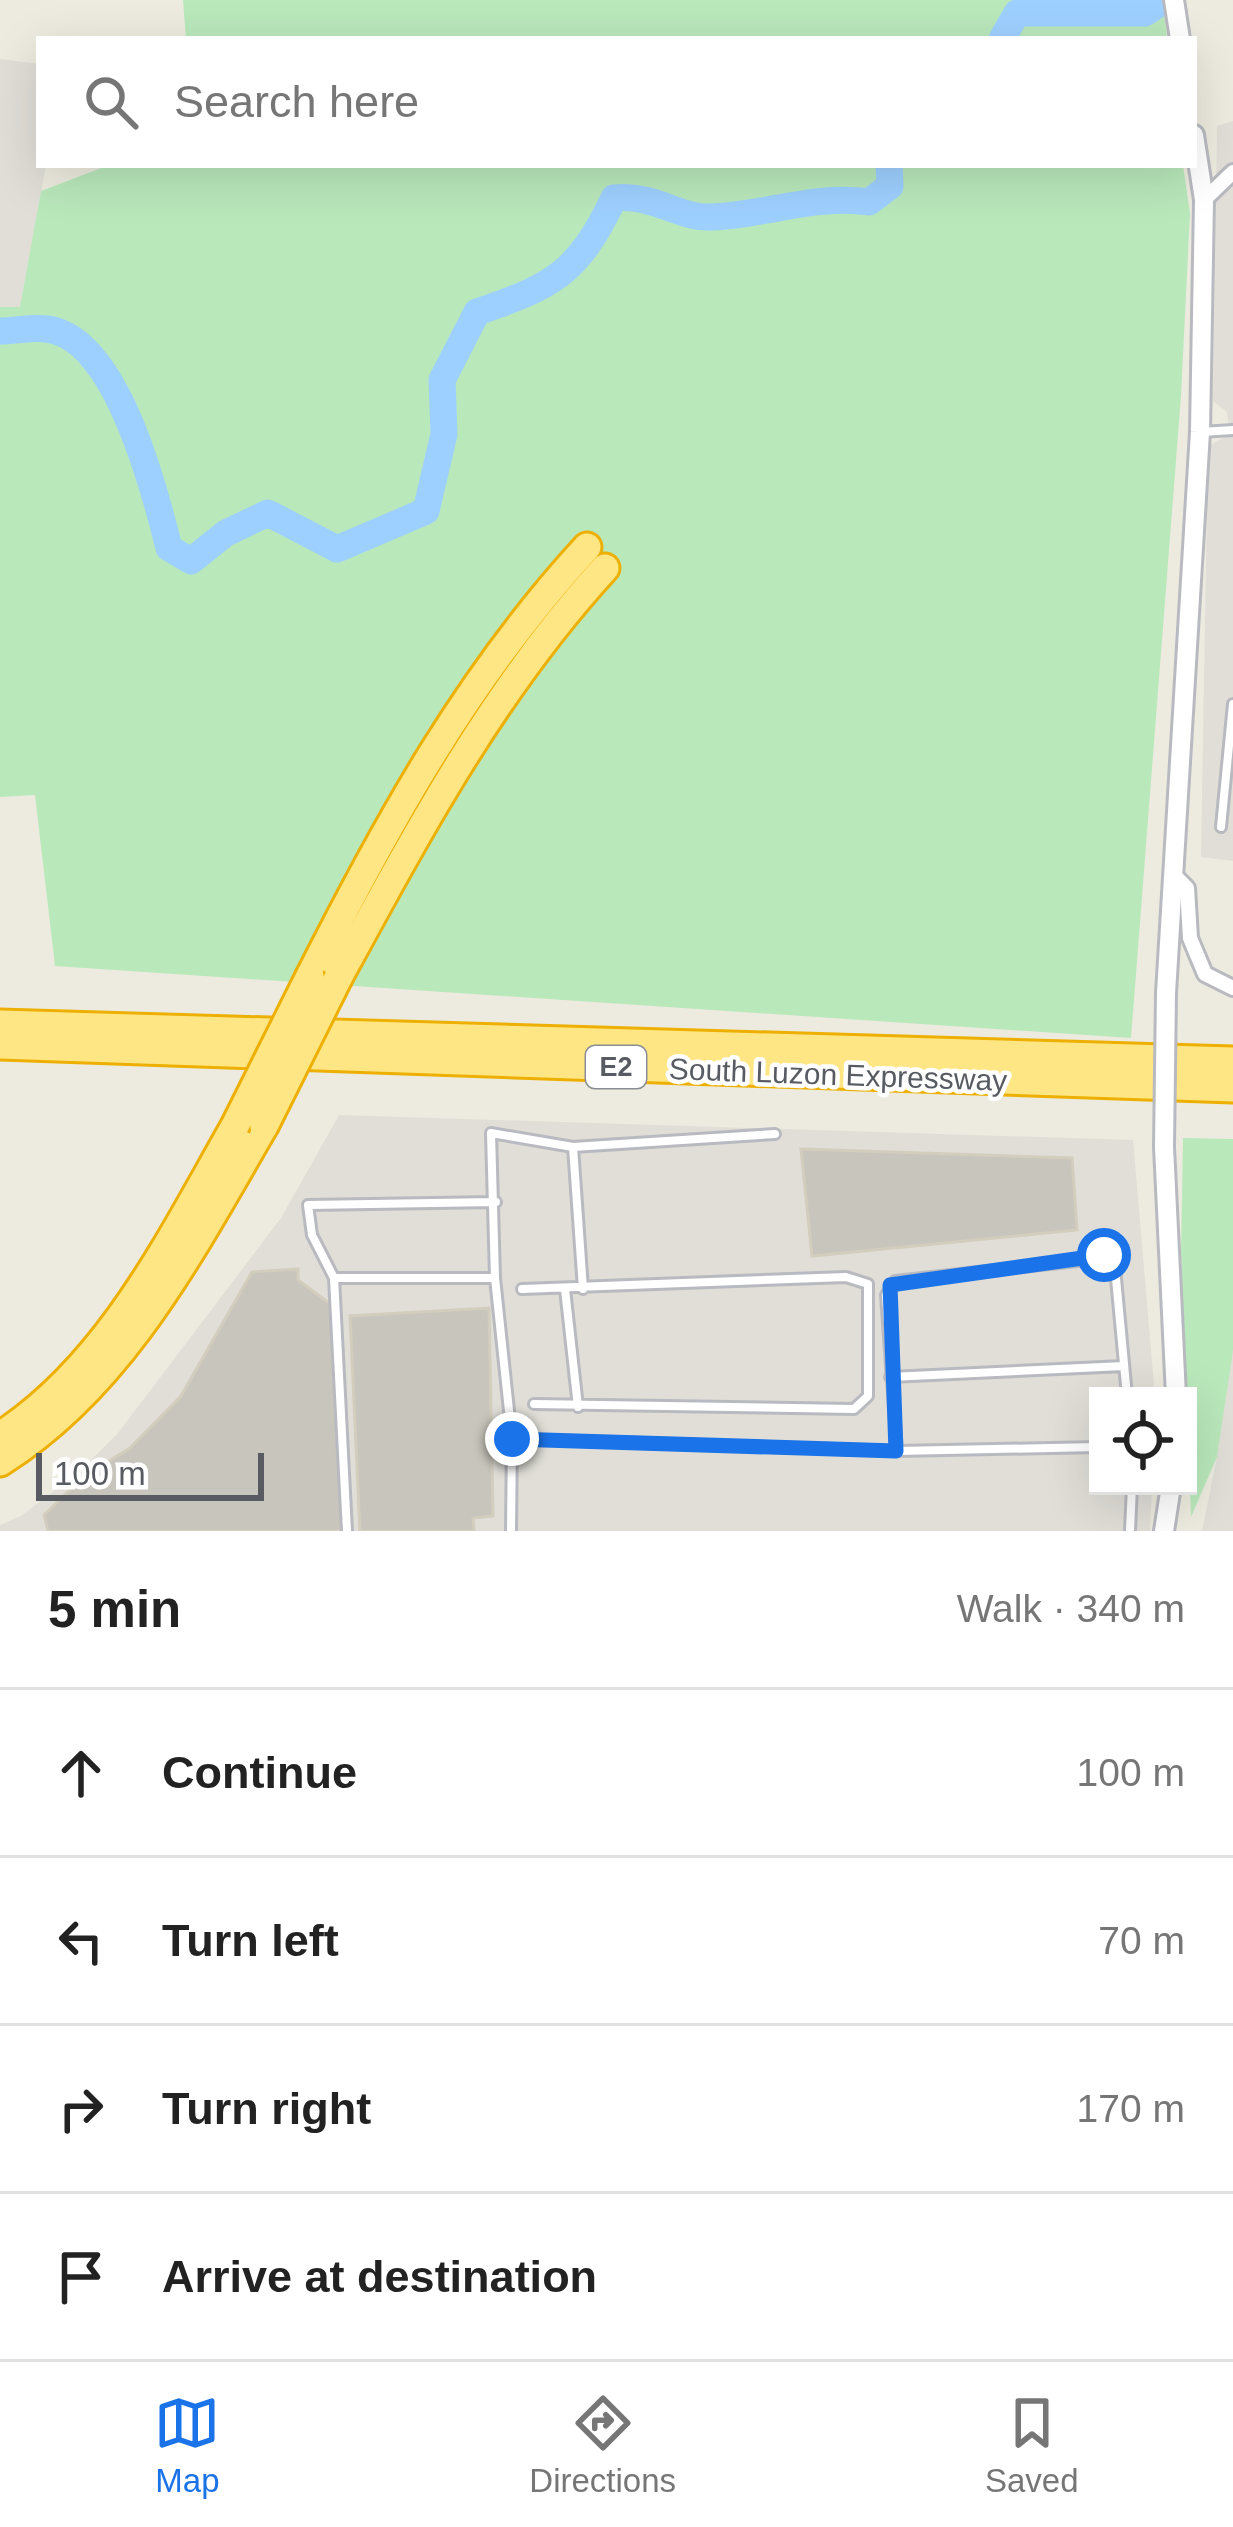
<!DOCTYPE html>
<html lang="en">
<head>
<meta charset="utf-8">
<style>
	body { margin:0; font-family:Arial,sans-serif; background:#f6f6f6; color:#222 }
	.controls { position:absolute; right:36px; bottom:36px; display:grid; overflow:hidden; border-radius:0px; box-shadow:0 12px 48px #0002 }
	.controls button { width:108px; height:108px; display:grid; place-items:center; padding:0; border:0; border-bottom:3px solid #e0e0e0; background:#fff; color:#222; font:60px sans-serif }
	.scale { position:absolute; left:36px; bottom:30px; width:228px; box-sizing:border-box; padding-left:12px; border:6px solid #585c62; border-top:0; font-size:33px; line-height:42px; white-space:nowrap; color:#585c62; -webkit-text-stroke:9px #fff; paint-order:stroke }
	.stop { position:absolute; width:36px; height:36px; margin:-27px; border:9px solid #1a73e8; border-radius:50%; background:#fff }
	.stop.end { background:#1a73e8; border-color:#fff; box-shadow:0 3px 12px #0008 }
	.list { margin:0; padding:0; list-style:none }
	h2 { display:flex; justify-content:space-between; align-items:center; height:156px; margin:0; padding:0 48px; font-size:51px }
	h2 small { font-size:39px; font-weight:400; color:#767676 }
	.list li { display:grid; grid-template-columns:78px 1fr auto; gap:36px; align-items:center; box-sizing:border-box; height:168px; padding:0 48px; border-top:3px solid #e0e0e0 }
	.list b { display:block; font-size:45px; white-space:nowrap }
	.list em { font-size:39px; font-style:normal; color:#767676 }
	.icon { flex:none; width:66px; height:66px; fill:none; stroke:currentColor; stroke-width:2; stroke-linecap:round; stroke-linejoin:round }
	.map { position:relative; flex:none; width:1233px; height:1531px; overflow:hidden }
	.search { position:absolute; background:#fff; box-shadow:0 12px 48px #0002; left:36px; right:36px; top:36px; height:132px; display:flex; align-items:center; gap:30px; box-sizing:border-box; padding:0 42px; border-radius:0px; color:#767676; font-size:45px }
	.sheet { height:828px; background:#fff }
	nav { display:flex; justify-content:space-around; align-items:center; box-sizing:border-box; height:168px; border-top:3px solid #e0e0e0; background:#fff; font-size:33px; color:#767676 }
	nav a { display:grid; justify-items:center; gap:6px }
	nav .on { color:#1a73e8 }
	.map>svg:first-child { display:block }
	.industrial { fill:#e0ded7 }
	.green { fill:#b9e8bb }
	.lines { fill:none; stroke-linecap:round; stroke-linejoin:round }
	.river { stroke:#9ed0ff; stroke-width:27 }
	.building { fill:#c8c5bc; stroke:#d2cdbd; stroke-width:3 }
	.service-casing { stroke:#b8bac0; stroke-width:14 }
	.minor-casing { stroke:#b8bac0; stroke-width:20 }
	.tertiary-casing { stroke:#b8bac0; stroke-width:24 }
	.motorway-casing { stroke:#edaf00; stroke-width:33 }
	.service { stroke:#fff; stroke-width:8 }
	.minor { stroke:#fff; stroke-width:14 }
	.tertiary { stroke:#fff; stroke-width:18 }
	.motorway { stroke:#ffe685; stroke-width:27 }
	.tertiary-bridge-casing { stroke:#b8bac0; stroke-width:24; stroke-linecap:butt }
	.motorway-bridge-casing { stroke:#edaf00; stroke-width:33; stroke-linecap:butt }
	.tertiary-bridge { stroke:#fff; stroke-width:18 }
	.motorway-bridge { stroke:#ffe685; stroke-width:27 }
	.route { stroke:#1a73e8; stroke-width:15 }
	.labels { text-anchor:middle; stroke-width:9; stroke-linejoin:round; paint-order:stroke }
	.shield { fill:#fff; stroke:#8a8d91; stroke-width:3 }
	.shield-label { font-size:27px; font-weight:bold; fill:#585c62 }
	.street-label { font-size:30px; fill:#585c62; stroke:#fff }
</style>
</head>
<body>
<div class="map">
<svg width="1233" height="1531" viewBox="0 0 1233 1531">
	<rect width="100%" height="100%" fill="#edebdf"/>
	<path class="industrial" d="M0 59 39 64V165H46L20 308 0 307Z
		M1233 121V861L1201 857 1208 446 1230 434 1227 412 1213 401 1217 126Z
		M339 1115 1133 1140 1155 1396H1098V1486H1152L1150 1531H0V1525L21 1516 79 1472 118 1433 281 1218Z
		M1233 1343V1531H1202L1217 1457Z"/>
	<path class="green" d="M183 0H1163L1167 39H186Z
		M109 165H1183L1190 213 1181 396 1131 1038 55 966 35 795 0 797V307H20L41 191Z
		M1183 1138 1233 1139V1350L1217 1457 1191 1517 1181 1252Z"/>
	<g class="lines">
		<path class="river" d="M1002 39 1017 13H1145L1165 0
			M0 331C15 331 32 327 47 329 117 338 155 491 169 548L191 561 226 533 268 513 337 549 426 511 444 434 442 380 477 312C554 286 578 273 614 198 655 194 680 219 712 217 765 215 816 194 869 202L890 186 889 165"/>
	</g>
	<path class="building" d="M801 1149 1072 1158 1077 1230 812 1256Z
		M298 1269V1280L333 1306 342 1531H48L44 1515 82 1478 130 1448 181 1396 252 1272Z
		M489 1308 493 1516 473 1518 474 1531H360L350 1316Z"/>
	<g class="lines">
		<g class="service-casing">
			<path id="service" d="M1201 432 1233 430
				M1221 827 1233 704
				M573 1147 583 1289
				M334 1278 347 1531
				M495 1278H334L312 1235 308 1205 496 1202
				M522 1289 846 1277 868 1284V1396L854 1409 534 1404
				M565 1289 578 1407
				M890 1377 1124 1366
				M512 1439 897 1451 1098 1447
				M897 1451 886 1295 895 1281 1114 1257 1127 1396
				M511 1531 512 1439 495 1278 491 1133 573 1147 775 1134
				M1130 1531 1132 1486"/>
		</g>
		<g class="minor-casing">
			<path id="minor" d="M1204 200 1233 172
				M1175 876 1187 888 1190 938 1205 974 1233 988"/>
		</g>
		<g class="tertiary-casing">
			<path id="tertiary" d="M1174 0 1180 39
				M1166 993 1200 432 1204 200 1194 135
				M1164 1147 1176 1396
				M1164 1531 1171 1486"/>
		</g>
		<g class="motorway-casing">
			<path id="motorway" d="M310 976C388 822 469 675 587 547
				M338 978C417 833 493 690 605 568
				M0 1024 1233 1061
				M0 1045 1233 1088
				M0 1436C110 1365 172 1236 235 1126
				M0 1462C123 1385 192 1249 264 1126"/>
		</g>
		<use href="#service" class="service"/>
		<use href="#minor" class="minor"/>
		<use href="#tertiary" class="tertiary"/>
		<use href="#motorway" class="motorway"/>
		<g class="tertiary-bridge-casing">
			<path id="tertiary-bridge" d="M1164 1147 1166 993"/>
		</g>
		<g class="motorway-bridge-casing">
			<path id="motorway-bridge" d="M235 1126 310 976
				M264 1126 338 978"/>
		</g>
		<use href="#tertiary-bridge" class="tertiary-bridge"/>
		<use href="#motorway-bridge" class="motorway-bridge"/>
	</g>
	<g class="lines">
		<path class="route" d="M512 1439 896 1451 890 1285 1104 1255"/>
	</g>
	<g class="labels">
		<rect class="shield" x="586" y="1046" width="60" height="42" rx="9"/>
		<g class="shield-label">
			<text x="616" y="1076">E2</text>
		</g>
		<g class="street-label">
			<text transform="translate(838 1075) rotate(2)" y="10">South Luzon Expressway</text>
		</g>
	</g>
</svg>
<div class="controls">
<button><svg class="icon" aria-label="locate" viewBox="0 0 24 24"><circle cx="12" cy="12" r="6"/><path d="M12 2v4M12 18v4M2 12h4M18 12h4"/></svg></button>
</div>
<div class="scale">100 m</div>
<div class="stop" style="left:1104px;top:1255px"></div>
<div class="stop end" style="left:512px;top:1439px"></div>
<div class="search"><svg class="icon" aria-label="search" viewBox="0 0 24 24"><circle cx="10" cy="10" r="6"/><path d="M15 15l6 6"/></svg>Search here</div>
</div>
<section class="sheet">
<h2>5 min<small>Walk · 340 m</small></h2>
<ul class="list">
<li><svg class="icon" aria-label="ahead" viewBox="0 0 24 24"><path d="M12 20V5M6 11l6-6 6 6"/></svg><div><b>Continue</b></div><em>100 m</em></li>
<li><svg class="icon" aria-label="left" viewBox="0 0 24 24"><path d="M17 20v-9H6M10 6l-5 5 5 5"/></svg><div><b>Turn left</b></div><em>70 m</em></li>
<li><svg class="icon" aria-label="right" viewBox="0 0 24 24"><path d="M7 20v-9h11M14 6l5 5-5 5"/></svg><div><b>Turn right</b></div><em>170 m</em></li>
<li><svg class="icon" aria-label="arrive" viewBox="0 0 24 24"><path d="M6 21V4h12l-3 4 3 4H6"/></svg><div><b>Arrive at destination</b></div></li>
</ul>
</section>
<nav>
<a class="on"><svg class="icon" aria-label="map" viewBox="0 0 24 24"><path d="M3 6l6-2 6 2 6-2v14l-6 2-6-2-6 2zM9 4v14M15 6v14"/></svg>Map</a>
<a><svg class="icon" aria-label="directions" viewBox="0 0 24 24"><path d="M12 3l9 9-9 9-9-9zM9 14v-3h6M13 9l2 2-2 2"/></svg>Directions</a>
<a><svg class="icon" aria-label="saved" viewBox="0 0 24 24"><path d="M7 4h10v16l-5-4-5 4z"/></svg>Saved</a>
</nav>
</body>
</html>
